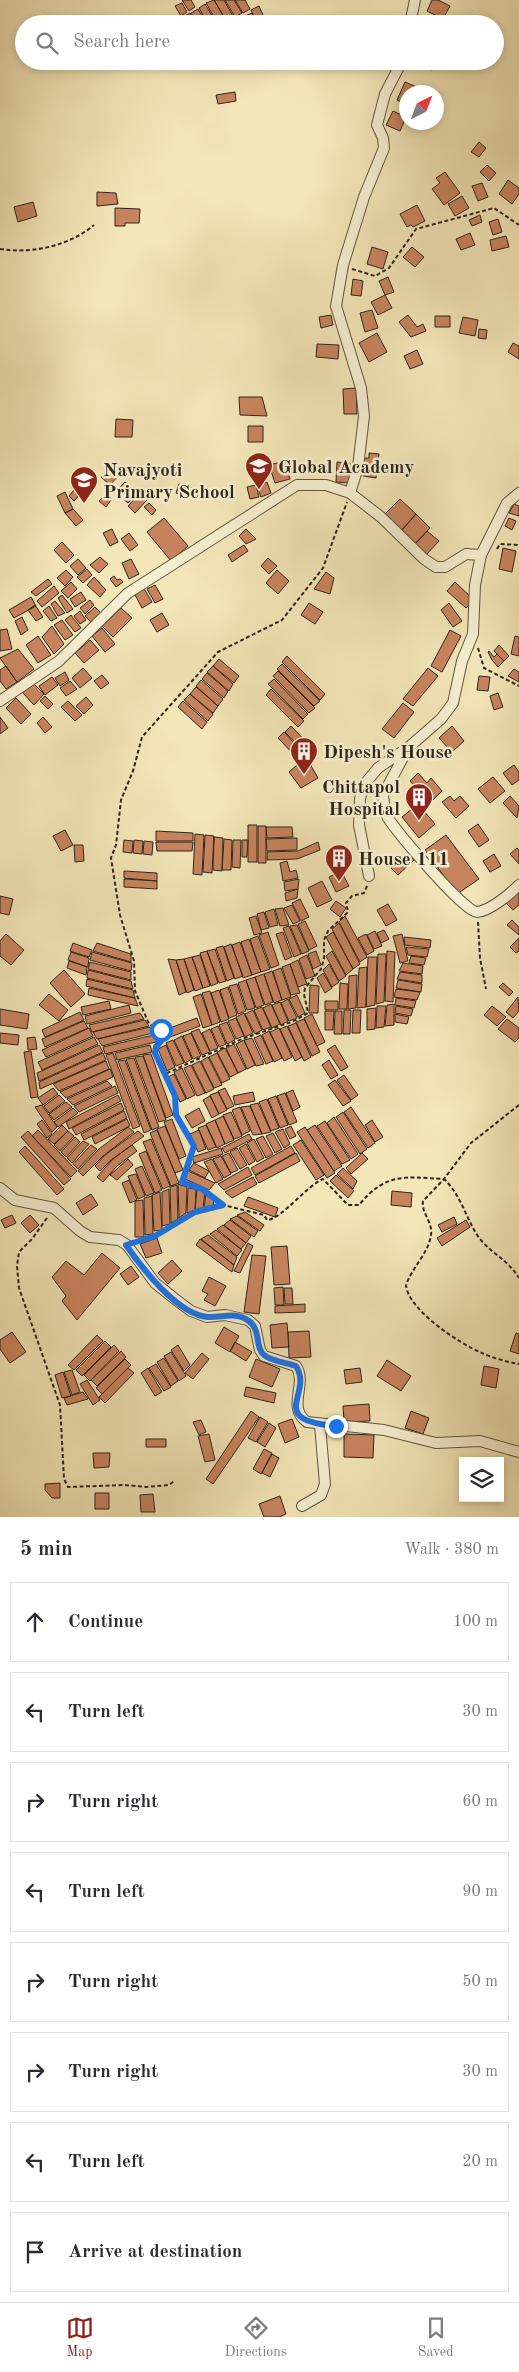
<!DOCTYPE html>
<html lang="en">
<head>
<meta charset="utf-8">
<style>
	body { margin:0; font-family:"Old Standard TT",serif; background:#f2f2f3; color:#2b2b33 }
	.controls { position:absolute; right:15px; bottom:15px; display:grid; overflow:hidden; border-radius:0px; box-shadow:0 2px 8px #0003 }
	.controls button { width:45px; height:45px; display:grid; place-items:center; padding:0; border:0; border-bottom:1px solid #e1e1e2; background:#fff; color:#2b2b33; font:25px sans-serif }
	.compass { position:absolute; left:399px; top:85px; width:45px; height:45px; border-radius:50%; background:#fff; box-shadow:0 2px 8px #0003; rotate:42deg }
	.stop { position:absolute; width:15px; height:15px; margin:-11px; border:4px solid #1a73e8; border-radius:50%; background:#fff }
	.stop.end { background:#1a73e8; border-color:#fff; box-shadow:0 1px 5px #0008 }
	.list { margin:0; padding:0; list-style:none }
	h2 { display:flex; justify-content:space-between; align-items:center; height:65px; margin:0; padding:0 20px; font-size:21px }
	h2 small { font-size:16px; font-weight:400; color:#7c7c81 }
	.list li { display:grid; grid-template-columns:32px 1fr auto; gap:15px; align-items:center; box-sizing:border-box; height:80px; margin:0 10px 10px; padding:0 10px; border:1px solid #e1e1e2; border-radius:0px }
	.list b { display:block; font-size:19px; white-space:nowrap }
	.list em { font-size:16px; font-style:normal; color:#7c7c81 }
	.icon { flex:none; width:28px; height:28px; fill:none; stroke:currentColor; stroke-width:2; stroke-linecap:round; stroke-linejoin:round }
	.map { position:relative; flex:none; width:519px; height:1517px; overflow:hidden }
	.search { position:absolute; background:#fff; box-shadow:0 2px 8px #0003; left:15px; right:15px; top:15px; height:55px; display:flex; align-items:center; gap:12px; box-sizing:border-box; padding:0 18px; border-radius:28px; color:#7c7c81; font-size:19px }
	.sheet { height:785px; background:#fff }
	nav { display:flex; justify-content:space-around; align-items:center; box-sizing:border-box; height:70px; border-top:1px solid #e1e1e2; background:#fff; font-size:14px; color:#7c7c81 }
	nav a { display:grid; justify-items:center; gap:2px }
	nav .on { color:#8f2418 }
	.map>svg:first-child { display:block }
	.building { fill:#c8845f; stroke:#2d251a }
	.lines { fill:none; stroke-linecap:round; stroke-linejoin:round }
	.street-casing { stroke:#5e5542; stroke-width:12 }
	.path { stroke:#2d251a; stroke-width:2; stroke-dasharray:4 2.5; stroke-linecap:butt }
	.street { stroke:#f7efd1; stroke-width:10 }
	.route { stroke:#1a73e8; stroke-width:6 }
	.labels { text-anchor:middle; stroke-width:5; stroke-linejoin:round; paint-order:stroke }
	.poi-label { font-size:19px; font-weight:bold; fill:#2d251a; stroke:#f7efd1; text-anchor:start }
</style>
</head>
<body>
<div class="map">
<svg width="519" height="1517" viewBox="0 0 519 1517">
	<rect width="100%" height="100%" fill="#f3e6b8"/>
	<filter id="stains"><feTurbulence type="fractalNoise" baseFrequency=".004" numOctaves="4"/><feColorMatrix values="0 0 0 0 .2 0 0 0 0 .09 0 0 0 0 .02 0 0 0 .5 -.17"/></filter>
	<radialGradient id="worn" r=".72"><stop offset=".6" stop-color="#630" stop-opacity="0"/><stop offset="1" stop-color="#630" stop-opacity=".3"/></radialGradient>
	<path class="building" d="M182 0H191L195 7 189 11Z
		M214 0H224L234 18 227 22Z
		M214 0 227 22 224 24H218L206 3Z
		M225 0H234L242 13 235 17Z
		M235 0H245L250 9 243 13Z
		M432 0H438L450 6 443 19 427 11Z
		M182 3 187 12 181 16 175 6Z
		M205 4 217 24H208L199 8Z
		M259 6 267 24H257L251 10Z
		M198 9 207 24H198L191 13Z
		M190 13 197 24H188L183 17Z
		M252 13 257 24H248L245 16Z
		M422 61H435L432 70 420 66Z
		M405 82 428 92H406V104L397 100Z
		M235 92 236 101 218 104 216 95Z
		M393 111 406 117 400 131 386 125Z
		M479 142 486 148 479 157 471 152Z
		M487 165 496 173 489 181 480 172Z
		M445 172 460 193 444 205 432 189 440 183 436 178Z
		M508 180 519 188V194L512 204 499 194Z
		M482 183 488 197 478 201 472 186Z
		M97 192 116 193 118 204 97 206Z
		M462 196 469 208 455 216 448 204Z
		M33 202 37 216 18 222 14 207Z
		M417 205 425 221 413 227 411 225 407 227 400 214Z
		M115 208 140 209 139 223H125V226H115Z
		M480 215 482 222 472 226 469 220Z
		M498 219 502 232 493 235 489 222Z
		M470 233 475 245 461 250 456 239Z
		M506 236 509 247 492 251 490 240Z
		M372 247 388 252 383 269 367 264Z
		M412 247 424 257 415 267 403 257Z
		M388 277 394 292 385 295 379 281Z
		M353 279 363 281 361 296 351 295Z
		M385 295 392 308 378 315 371 302Z
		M372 310 378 328 365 332 360 313Z
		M331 315 333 325 321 328 319 317Z
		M408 315 417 327 423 324 426 331 411 337 399 322Z
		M435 316H450V327H435Z
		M463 317 478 320 475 336 459 333Z
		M479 329 487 330 486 339 478 338Z
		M377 333 387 352 369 362 359 343Z
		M513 343 519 346V359L508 352Z
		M317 344 339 345 338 359 316 357Z
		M417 350 423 364 410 369 404 356Z
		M356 388 357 414H344L343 389Z
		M239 397H262L267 416 240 415Z
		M116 419 133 420 132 437H115Z
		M248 426H263V442H248Z
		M369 453 379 454 376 478 363 476 364 458H369Z
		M285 461 290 479 275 483 269 465Z
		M337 462 350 463 349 483 336 482Z
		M110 467 119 475 110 485 101 477Z
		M125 482 131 487 124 495 118 489Z
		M267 482 271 493 261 497 257 486Z
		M179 484 191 487 189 496 176 493Z
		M78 485 84 490 74 501 69 496Z
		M256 485 259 497 250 499 247 487Z
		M131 489 136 494 128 503 122 498Z
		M65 492 73 509 65 513 57 496Z
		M140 493 147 500 135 513 128 506Z
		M105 495 111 500 106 507 99 501Z
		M400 499 416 514 401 531 384 515Z
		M149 503 156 510 152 515 144 507Z
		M514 504 519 506V516L509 513Z
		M73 509 83 520 76 526 65 513Z
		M416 514 430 528 415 544 401 531Z
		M164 518 188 546 171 561 147 532Z
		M509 518 516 521 512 530 505 526Z
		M112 529 118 542 110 546 103 533Z
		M246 529 256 539 246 544 239 536Z
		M427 531 439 541 426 555 415 544Z
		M129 533 138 545 130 551 121 539Z
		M62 542 74 555 66 563 54 550Z
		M244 545 248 551 232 562 228 555Z
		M503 548 516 551 512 572 499 569Z
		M100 557 108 564 99 573 90 565Z
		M268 558 277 566 269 574 261 566Z
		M78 559 86 568 78 575 70 566Z
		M131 559 139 574 129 579 122 563Z
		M87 569 92 575 83 583 77 577Z
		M66 570 73 577 65 586 57 578Z
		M277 570 289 581 278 594 266 583Z
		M326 572 334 578 330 594 314 589Z
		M114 576 117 580 120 579 123 582 116 587 110 579Z
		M94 577 106 590 100 597 87 585Z
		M48 579 52 584 36 596 31 592Z
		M71 582 77 589 68 598 61 591Z
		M455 582 474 600 466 608 447 591Z
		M155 585 163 599 155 603 147 589Z
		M54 586 59 593 42 607 37 601Z
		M143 587 152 602 142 608 134 593Z
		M81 592 86 600 75 607 70 599Z
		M62 595 73 609 67 613 58 598Z
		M31 597 36 606 14 618 9 610Z
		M90 600 94 605 85 614 80 608Z
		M55 601 65 613 58 616 51 604Z
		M309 603 323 612 315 624 301 615Z
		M449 603 462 621 453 627 441 610Z
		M35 605 43 617 36 621 28 610Z
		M49 606 57 618 51 621 43 611Z
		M95 607 101 613 91 622 85 616Z
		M121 608 132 618 113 637 102 626Z
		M80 611 86 620 80 624 74 616Z
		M162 613 169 625 157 632 150 620Z
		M71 615 81 628 75 632 65 620Z
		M22 617 28 630 21 635 15 621Z
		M62 620 73 635 65 640 54 625Z
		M52 626 64 644 54 654 42 637Z
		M102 628 115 644 105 652 92 636Z
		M7 629 12 649 0 651V630Z
		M450 630 461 636 442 672 431 666Z
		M38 636 51 655 38 663 26 645Z
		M515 636 519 637V656L511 654Z
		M90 640 99 650 84 663 75 653Z
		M499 645 509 656 504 661 494 651Z
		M18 649 34 669 17 682 0 658Z
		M489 651 494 657 497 654 504 661 498 667 492 660 488 652Z
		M287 656 325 694 320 700 282 662Z
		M219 659 239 676 234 683 213 666Z
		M282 664 320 701 314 706 277 669Z
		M6 666 17 682 6 689 0 681V670Z
		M213 666 233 684 229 691 207 672Z
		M83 668 92 678 80 688 72 678Z
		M428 668 438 676 413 706 403 699Z
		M514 669 519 672V682L508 676Z
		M278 671 315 708 309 713 273 676Z
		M65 672 69 680 60 686 55 678Z
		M207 673 228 691 224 698 202 679Z
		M102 675 109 683 101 689 94 681Z
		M479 676 490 677 488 691 477 690Z
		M52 677 58 685 45 695 39 686Z
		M274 679 308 714 303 719 268 684Z
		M201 680 223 699 218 706 196 686Z
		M70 681 77 689 66 696 60 688Z
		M32 682 44 694 34 705 22 692Z
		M196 687 218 706 213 713 190 694Z
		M271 689 304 721 298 727 266 695Z
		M498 693 503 707 494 710 490 696Z
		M190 694 213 714 208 721 184 700Z
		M45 696 53 704 48 709 40 701Z
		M86 697 93 705 84 714 76 706Z
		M16 698 31 714 21 724 6 708Z
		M68 701 82 715 75 721 61 707Z
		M183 701 207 722 202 729 178 707Z
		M403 703 414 712 394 738 382 729Z
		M0 717 8 728 0 734Z
		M43 717 52 727 45 733 37 723Z
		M291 726 313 749 307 755 285 732Z
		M452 726 464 741 452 752 439 738Z
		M284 732 305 755 299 760 278 738Z
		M310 764 318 778 301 788 289 772 297 765Z
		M514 765 519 772V780L512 785 503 773Z
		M418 773 427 783 431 778 442 791 430 803 410 781Z
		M493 777 505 791 490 803 478 789Z
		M450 796 454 801 460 796 469 806 456 818 442 802Z
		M510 796 519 806 517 818 503 803Z
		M418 804 435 824 419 838 402 817Z
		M478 824 489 840 479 847 468 831Z
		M248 825H257V862H248Z
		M258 826H266V863H258Z
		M266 827H292L293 837 267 838Z
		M65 830 73 845 61 851 53 836Z
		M156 831 193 833V841H156Z
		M195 834 204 835 202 875 193 874Z
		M205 835 214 836 212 873 203 872Z
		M446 835 479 879 457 894 425 850Z
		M214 837 223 838 222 871 213 870Z
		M297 838V850L267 851 266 839Z
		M224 839 232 840 231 870H222Z
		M124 840 133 841 132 853 123 852Z
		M134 840 143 841 142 854 133 853Z
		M233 840H241L240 868 232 867Z
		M242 840H248L247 857H242Z
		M144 841 153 842 152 855 143 854Z
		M156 842H193L192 851H157Z
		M318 842 320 850 297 859 267 860V852L298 851Z
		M74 845H83L84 861 75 862Z
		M517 848 519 850V864L510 854Z
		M494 854 501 866 490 872 483 861Z
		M410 856 414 860 398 875 391 868 399 860 402 863Z
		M287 861 290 872 296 870 298 878 283 881 280 863Z
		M124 871 157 873V881L124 878Z
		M341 871 349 886 336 892 329 877Z
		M124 879 157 881V889L124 887Z
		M299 879 298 889 285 891 284 882Z
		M322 881 332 900 317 907 308 888Z
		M298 889 297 898 286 901 285 893Z
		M519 890V905L513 910 506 903Z
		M0 896 13 899 9 915 0 913Z
		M300 899 309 917 301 921 292 903Z
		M336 901 346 908 340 917 330 909Z
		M388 904 397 920 386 926 377 910Z
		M292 905 300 921 293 924 284 908Z
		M283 908 289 925 280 926 275 909Z
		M274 909 278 925 270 927 265 912Z
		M264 912 269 928 261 930 257 914Z
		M256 916 262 933 254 935 249 918Z
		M345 916 367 957 360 962 339 922Z
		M512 920 519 927V935L507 925Z
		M305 921 317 946 309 950 298 924Z
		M339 923 360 964 353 969 332 929Z
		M297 925 309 951 302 954 290 926Z
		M289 926 301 954 294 957 283 928Z
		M384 930 389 939 381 943 377 933Z
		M375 931 382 946 374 949 367 935Z
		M268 932 279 965 271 968 259 935Z
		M283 932 292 957 285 960 276 934Z
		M333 932 353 969 346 975 326 937Z
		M6 934 24 950 11 965 0 956V941Z
		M366 934 374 951 367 955 358 938Z
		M402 934 408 961 400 963 393 936Z
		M258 936 270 969 261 972 250 939Z
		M404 937 431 940 430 948 405 945Z
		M519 938V951L516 953 510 947Z
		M249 939 261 972 252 975 241 942Z
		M240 942 252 975 243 978 232 945Z
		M73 943 92 950 89 957 70 951Z
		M97 943 131 954V962L93 951Z
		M231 944 243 976 235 979 224 947Z
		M223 946 234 978 227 981 216 948Z
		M406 947 429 949 427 957 408 955Z
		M215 949 226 981 219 983 207 951Z
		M207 951 218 983 211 986 200 953Z
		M316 951 321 965 313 969 308 954Z
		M332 951 346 976 339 981 326 956Z
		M387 951 395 952 393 1002 385 1001Z
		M71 952 89 958 88 967 68 960Z
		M92 952 132 963 131 971 90 960Z
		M378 954H386L384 1002 376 1004Z
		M200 955 210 986 203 988 192 957Z
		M307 955 315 976 306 979 299 959Z
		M411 956 426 958 424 965 409 963Z
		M192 957 203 988 195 991 184 959Z
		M368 957H377L375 1005 366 1007Z
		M168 959 176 960 186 992 179 995Z
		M184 959 194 990 187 993 176 960Z
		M298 960 307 984 298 987 290 964Z
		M69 961 87 967 86 975 67 968Z
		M90 962 131 972V980L88 969Z
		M403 963 423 966 422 974 399 971Z
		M290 964 300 993 291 995 282 967Z
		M329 964 339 982 332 987 323 970Z
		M367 967 366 1007 357 1008 359 968Z
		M281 968 291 997 282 1000 273 971Z
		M64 970 85 994 71 1007 50 983Z
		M88 970 131 981 133 989 87 978Z
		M272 971 282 1000 274 1003 264 974Z
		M400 972 422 975V983L397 979Z
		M323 973 332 988 325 993 317 978Z
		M264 974 273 1002 265 1005 255 977Z
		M357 975 356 1008 348 1009 349 976Z
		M255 977 264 1005 256 1008 246 980Z
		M87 979 133 990 135 998 86 986Z
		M246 980 255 1008 247 1010 238 983Z
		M398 980 422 984 421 992 396 988Z
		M340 983 348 984 347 1009H339Z
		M503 983 513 992 509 996 499 987Z
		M237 984 246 1011 238 1014 229 986Z
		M310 985 319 986 318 1013H309Z
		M228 987 237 1015 229 1018 220 990Z
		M89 988 135 998 138 1006 88 995Z
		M396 989 420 992 417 1000 394 997Z
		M219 990 229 1019 221 1022 211 993Z
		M210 991 220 1022 212 1025 202 993Z
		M49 994 68 1010 59 1021 39 1005Z
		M201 994 212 1025 203 1028 193 997Z
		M297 995 305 1013 298 1017 289 999Z
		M518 997 519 1011 513 1018 506 1012Z
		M396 998 416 1001 414 1008 395 1005Z
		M288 999 297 1018 289 1021 281 1003Z
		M109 1001 111 1009 83 1015 81 1007Z
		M325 1001H338V1010H325Z
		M280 1002 288 1021 281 1025 272 1005Z
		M271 1004 280 1024 272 1028 263 1008Z
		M394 1004V1025L385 1026 387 1005Z
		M129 1005 131 1013 87 1024 85 1016Z
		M377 1006H386L384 1027 376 1028Z
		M396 1006 413 1009 411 1016 395 1013Z
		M492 1006 506 1017 497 1026 484 1015Z
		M262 1007 271 1027 263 1030 254 1010Z
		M376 1008 375 1029 367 1030V1009Z
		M0 1009 29 1014 27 1029 0 1025Z
		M253 1010 262 1030 255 1034 245 1014Z
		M344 1010H351L350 1034H343Z
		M353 1010H361L360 1033H352Z
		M325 1011H334L333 1030H325Z
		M335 1011H342V1034H334Z
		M80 1012 84 1020 45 1037 42 1030Z
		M140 1013 144 1019 92 1032 89 1025Z
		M244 1013 253 1033 245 1037 236 1017Z
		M312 1014 325 1042 317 1046 304 1018Z
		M395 1014 409 1017 407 1024 395 1022Z
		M197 1018 200 1026 170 1037 167 1029Z
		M236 1018 244 1036 236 1039 228 1021Z
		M304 1019 320 1052 312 1056 296 1022Z
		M507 1019 519 1028V1038L515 1042 498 1029Z
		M145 1020 149 1026 97 1039 93 1032Z
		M84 1021 88 1028 45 1047 42 1039Z
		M227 1022 235 1040 227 1044 219 1025Z
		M296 1023 311 1057 304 1061 288 1026Z
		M218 1026 226 1044 219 1047 211 1029Z
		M287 1026 302 1057 295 1061 280 1029Z
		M150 1027 153 1033 102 1046 98 1039Z
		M89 1028 93 1036 46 1057 42 1050Z
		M279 1028 292 1057 284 1061 270 1032Z
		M199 1029 210 1052 202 1055 191 1032Z
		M210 1029 218 1048 210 1051 202 1033Z
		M269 1031 282 1058 274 1062 262 1035Z
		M0 1033 19 1035 18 1045 0 1043Z
		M191 1033 201 1056 193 1059 183 1036Z
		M158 1034 160 1041 105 1054 103 1047Z
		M261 1035 273 1061 266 1064 254 1038Z
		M182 1036 192 1059 185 1063 174 1040Z
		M35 1037 37 1049 28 1050 27 1038Z
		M94 1037 98 1044 42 1070 38 1062Z
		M252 1038 264 1064 256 1066 244 1040Z
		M173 1040 184 1063 176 1066 166 1043Z
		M244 1040 255 1065 247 1069 236 1044Z
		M234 1044 246 1069 238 1073 226 1048Z
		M99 1045 103 1052 39 1081 37 1073Z
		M150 1045 152 1052 117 1060 115 1053Z
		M166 1045 175 1067 167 1071 158 1049Z
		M335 1045 348 1067 341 1071 327 1050Z
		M225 1048 238 1073 230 1077 217 1052Z
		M31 1051 38 1097 31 1098 24 1052Z
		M103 1053 106 1060 40 1089 39 1082Z
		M113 1053 140 1126 133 1129 106 1055Z
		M217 1053 230 1079 222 1083 209 1057Z
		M151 1054 173 1115 166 1118 143 1055Z
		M143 1056 166 1120 159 1122 135 1057Z
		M208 1057 222 1085 214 1088 201 1061Z
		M134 1058 159 1127 152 1130 126 1059Z
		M125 1060 151 1130 144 1133 118 1061Z
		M329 1060 338 1075 331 1079 322 1065Z
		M106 1061 109 1069 59 1091 53 1084Z
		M200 1061 214 1089 206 1093 192 1065Z
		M191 1065 205 1093 197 1096 184 1068Z
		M182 1068 195 1095 187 1099 174 1072Z
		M110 1069 113 1077 66 1098 60 1092Z
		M174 1074 186 1099 180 1102 168 1077Z
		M344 1075 358 1095 351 1100 337 1080Z
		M335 1080 351 1101 343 1106 328 1085Z
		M107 1081 112 1086 73 1105 67 1099Z
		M115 1086 118 1093 79 1112 74 1106Z
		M53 1088 58 1094 43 1105 38 1098Z
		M225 1088 234 1106 227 1109 218 1091Z
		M293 1090 300 1107 293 1111 286 1093Z
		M218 1092 227 1110 219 1114 210 1095Z
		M253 1092 255 1101 235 1105 233 1096Z
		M285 1093 297 1122 289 1125 277 1096Z
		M59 1095 65 1101 49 1113 44 1106Z
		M118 1095 121 1101 69 1129 66 1122Z
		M210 1096 219 1114 212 1118 203 1100Z
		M276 1096 288 1125 280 1128 268 1099Z
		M267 1099 279 1128 271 1131 259 1102Z
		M66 1102 72 1107 54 1120 49 1114Z
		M121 1103 124 1110 76 1135 72 1128Z
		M258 1103 271 1132 262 1134 250 1105Z
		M42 1105 57 1127 52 1132 35 1107Z
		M250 1106 262 1134 253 1135 241 1107Z
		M240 1107 250 1131 242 1135 232 1110Z
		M351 1107 375 1143 368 1148 344 1112Z
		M73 1108 78 1113 58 1127 54 1122Z
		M199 1108 205 1121 192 1128 185 1116Z
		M124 1111 127 1118 84 1140 81 1134Z
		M231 1112 242 1136 234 1139 223 1115Z
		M343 1112 367 1149 360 1154 336 1117Z
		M223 1116 234 1140 225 1144 215 1120Z
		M334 1117 358 1154 351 1159 327 1123Z
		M127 1119 130 1126 95 1144 92 1137Z
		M172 1119 186 1156 179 1159 164 1122Z
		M42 1120 52 1134 47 1138 37 1124Z
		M215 1120 225 1144 217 1148 206 1124Z
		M372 1120 383 1137 375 1142 365 1125Z
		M325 1121 350 1160 342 1164 317 1126Z
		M62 1125 68 1131 54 1144 48 1139Z
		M206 1125 216 1147 208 1150 198 1128Z
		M315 1125 342 1166 334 1171 307 1130Z
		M165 1126 183 1170 175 1173 157 1129Z
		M291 1126 296 1136 290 1139 285 1129Z
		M128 1127 134 1132 103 1156 83 1176 78 1171 99 1149Z
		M305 1127 335 1173 327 1178 297 1132Z
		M283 1129 290 1144 284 1148 275 1132Z
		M38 1130 77 1171 71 1177 32 1136Z
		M157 1130 179 1183 171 1186 150 1133Z
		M199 1130 206 1149 198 1152 190 1134Z
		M28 1131 71 1179 64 1185 21 1137Z
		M68 1131 74 1136 60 1151 54 1145Z
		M138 1131 144 1136 111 1160 100 1171 95 1166 105 1155Z
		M273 1133 282 1149 275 1153 266 1136Z
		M249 1134 252 1139 225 1153 222 1148Z
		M263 1136 273 1154 266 1158 256 1139Z
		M75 1137 80 1142 66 1157 61 1152Z
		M151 1139 170 1186 163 1189 143 1142Z
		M254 1139 264 1158 257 1162 247 1143Z
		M301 1140 324 1175 316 1180 293 1145Z
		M83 1141 89 1144 72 1163 67 1158Z
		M246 1144 255 1161 249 1165 239 1148Z
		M91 1145 97 1149 78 1169 73 1164Z
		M132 1145 137 1151 117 1166 103 1182 97 1177 113 1159Z
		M25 1146 64 1189 57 1195 19 1152Z
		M291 1146 295 1153 255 1175 251 1168Z
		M221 1148 223 1154 194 1163 192 1157Z
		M237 1148 247 1165 240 1169 230 1152Z
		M146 1151 162 1190 155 1193 139 1154Z
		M229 1153 238 1170 231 1173 222 1156Z
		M296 1153 300 1161 259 1183 255 1176Z
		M362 1153 368 1159 351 1174 346 1168Z
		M221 1156 231 1174 224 1178 213 1159Z
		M128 1159 133 1165 117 1180 110 1175Z
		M212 1159 223 1179 216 1183 204 1162Z
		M194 1163 209 1171 205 1178 189 1170Z
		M142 1166 154 1193 146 1196 135 1169Z
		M248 1167 252 1175 224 1190 218 1184Z
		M343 1168 357 1181 353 1189 337 1174Z
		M188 1171 215 1183 209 1190 185 1179Z
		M136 1174 145 1196 138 1199 128 1176Z
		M336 1175 354 1191 348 1198 330 1181Z
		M253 1177 257 1184 232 1198 225 1192Z
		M129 1180 137 1200 130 1203 122 1183Z
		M178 1184 187 1187 186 1213 179 1218Z
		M177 1185 178 1219 171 1223 170 1187Z
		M188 1188 196 1189 195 1210 187 1213Z
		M169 1189 170 1224 162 1226V1192Z
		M197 1189 205 1192 203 1208 195 1210Z
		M392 1191 412 1193 411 1207 391 1205Z
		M160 1192 162 1230 154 1231 152 1195Z
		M206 1193 214 1199 213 1206 204 1208Z
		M91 1194 98 1205 83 1215 76 1203Z
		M152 1196 153 1234 145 1235 144 1198Z
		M248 1197 278 1208 275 1217 244 1206Z
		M143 1200 144 1237H135V1201Z
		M245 1212 264 1225 260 1231 237 1215Z
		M12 1215 16 1223 5 1228 1 1220Z
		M30 1215 39 1225 30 1233 21 1223Z
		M237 1216 258 1231 254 1237 230 1219Z
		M454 1217 457 1224 442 1232 438 1225Z
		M230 1220 251 1236 246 1243 224 1225Z
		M466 1220 470 1227 442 1246 437 1238Z
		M223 1225 246 1243 241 1249 217 1229Z
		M216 1230 242 1250 237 1256 210 1234Z
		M208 1235 237 1257 234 1265 201 1239Z
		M157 1238 162 1253 146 1258 140 1244Z
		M200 1239 234 1265 232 1272 196 1245Z
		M248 1243 253 1246 240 1273 234 1271Z
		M287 1246 290 1284 274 1285 271 1247Z
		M102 1253 120 1268 77 1320 62 1301 66 1296 52 1277 66 1261 84 1275Z
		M252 1255 266 1256 259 1314 244 1312Z
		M172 1260 182 1271 168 1284 158 1273Z
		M131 1266 139 1277 128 1285 120 1274Z
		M209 1277 226 1286 215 1306 204 1300 208 1294 202 1291Z
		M283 1287 284 1305H275L274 1288Z
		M284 1288H292L293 1304H285Z
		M305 1304V1312L275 1313V1306Z
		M287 1323 289 1347 272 1348 270 1325Z
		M224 1327 239 1336 230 1352 215 1343Z
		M309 1331 311 1357 289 1358 288 1332Z
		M12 1332 26 1352 10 1363 0 1349V1340Z
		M516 1333 519 1334V1354L510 1351Z
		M97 1335 103 1341 74 1370 68 1365Z
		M105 1341 111 1347 82 1376 76 1370Z
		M235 1342 252 1352 246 1361 230 1351Z
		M114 1345 119 1351 90 1381 84 1375Z
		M178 1345 190 1365 184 1371 171 1350Z
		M121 1351 126 1357 97 1386 91 1380Z
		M171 1352 186 1376 179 1381 164 1356Z
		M202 1353 209 1359 193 1379 185 1373Z
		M164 1358 178 1381 171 1386 157 1362Z
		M125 1359 131 1365 102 1394 96 1388Z
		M256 1359 280 1369 272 1387 249 1377Z
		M387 1360 411 1376 401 1391 377 1376Z
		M156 1364 171 1387 164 1391 149 1368Z
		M484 1366 499 1369 496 1388 481 1385Z
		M128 1368 134 1373 105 1403 99 1397Z
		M148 1368 162 1392 155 1396 141 1373Z
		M360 1368 362 1382 346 1384 344 1370Z
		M72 1370 80 1392 72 1395 64 1372Z
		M63 1372 71 1396 62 1398 55 1375Z
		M87 1380 100 1400 93 1405 80 1384Z
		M246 1387 276 1393 274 1403 244 1396Z
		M83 1392 88 1399 67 1405 64 1398Z
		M369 1404 370 1421 344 1422 343 1406Z
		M251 1411 259 1417 213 1484 206 1479Z
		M411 1411 429 1418 423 1434 405 1428Z
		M260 1417 268 1422 256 1442 248 1438Z
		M292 1419 299 1437 285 1443 278 1424Z
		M201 1420 206 1432 199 1435 193 1422Z
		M269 1423 276 1428 265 1447 257 1442Z
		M209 1434 215 1460 205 1462 198 1436Z
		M344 1434 374 1435 373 1458 344 1457Z
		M146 1439H166V1447H146Z
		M264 1449 272 1453 261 1474 253 1469Z
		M93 1453H110L109 1467 94 1468Z
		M272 1454 279 1458 270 1477 262 1473Z
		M60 1483V1498H52L45 1490V1484Z
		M95 1493H109V1509H95Z
		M153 1494 155 1512H141L140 1495Z
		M280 1496 286 1514 279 1517H264L259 1504Z"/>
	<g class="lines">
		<g class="street-casing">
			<path id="street" d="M410 24 415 0
				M350 493 358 467 364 416 361 388 336 306 343 265 364 197 384 148 383 138 377 125 385 94 402 61
				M0 701 59 661 128 593 297 485H326L350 493 381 517 424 559 436 567H445L466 554 481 555
				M407 750 383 795C384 803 384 811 388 818 397 832 465 913 477 912 490 911 510 894 519 885
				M369 876 359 825 360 799 363 786 378 768 409 747 441 719 453 703 462 661 473 634 475 585 481 555 507 503 519 493
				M0 1188 15 1200 54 1208 80 1231 90 1237 119 1240 127 1245 155 1283 175 1299 191 1311 207 1317 225 1315 248 1320 255 1326 260 1350 264 1356 296 1366C308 1384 286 1407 307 1422L384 1430 436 1443 480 1441 519 1452
				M302 1506 321 1495 325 1484 320 1425"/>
		</g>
		<path class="path" d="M0 249C32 254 69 246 94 225
			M352 269 375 276 389 268 416 229 494 208 519 225
			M497 549 500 544 519 545
			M478 648 484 668 519 686
			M367 886 364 893 352 896 346 903 348 912 328 931 324 940V959L321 969 305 988 304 994 308 1013 294 1021 242 1039 165 1074 175 1095 176 1115 194 1146 182 1182 203 1189 223 1205 264 1215 267 1220C282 1219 305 1187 323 1179L348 1205H359C386 1172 405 1177 444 1179 462 1196 466 1220 480 1239 492 1254 507 1259 519 1278
			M478 922 480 958 486 989
			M165 1074C164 1066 152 1056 156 1047 159 1042 164 1041 165 1034L149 1024 135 991 134 961 120 915 111 858 116 845 121 800 133 771 142 737 218 652 282 620 323 568 347 502
			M519 1105 471 1143 444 1179 423 1201C421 1213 433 1222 431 1235 429 1252 412 1268 406 1285 408 1310 460 1344 482 1353 493 1358 507 1362 519 1364
			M47 1218 32 1239 19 1252 17 1266 19 1288 60 1405 64 1479 68 1487 125 1485 146 1487 169 1485 174 1481
			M137 1242 155 1236 195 1212 223 1205"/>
		<use href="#street" class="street"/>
	</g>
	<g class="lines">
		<path class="route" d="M161 1030 165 1036 156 1047 155 1053 175 1096 176 1115 194 1146 182 1182 202 1189 223 1205 195 1212 155 1236 126 1245C142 1268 178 1315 208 1317 222 1318 236 1311 249 1321 261 1330 255 1348 264 1355 271 1361 287 1363 296 1366 314 1394 265 1420 336 1426"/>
	</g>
	<defs>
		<g id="school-pin" transform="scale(1.4375)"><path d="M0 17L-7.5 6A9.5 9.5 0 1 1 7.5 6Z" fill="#8f2418" stroke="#f7efd1"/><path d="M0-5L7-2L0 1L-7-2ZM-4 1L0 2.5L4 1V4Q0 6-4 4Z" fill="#fff"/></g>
		<g id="building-pin" transform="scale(1.4375)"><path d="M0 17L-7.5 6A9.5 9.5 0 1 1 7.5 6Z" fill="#8f2418" stroke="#f7efd1"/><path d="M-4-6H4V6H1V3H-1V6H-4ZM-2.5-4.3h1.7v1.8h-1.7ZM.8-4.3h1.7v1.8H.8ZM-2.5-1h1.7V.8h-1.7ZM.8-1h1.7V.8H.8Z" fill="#fff"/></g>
	</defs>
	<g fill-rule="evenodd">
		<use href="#school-pin" x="259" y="466"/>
		<use href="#school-pin" x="84" y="480"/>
		<use href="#building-pin" x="304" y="751"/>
		<use href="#building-pin" x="419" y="797"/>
		<use href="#building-pin" x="339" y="858"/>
	</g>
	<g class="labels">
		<g class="poi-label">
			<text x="278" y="473">Global Academy</text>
			<text x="103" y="476">Navajyoti<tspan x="103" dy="22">Primary School</tspan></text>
			<text x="323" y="758">Dipesh's House</text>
			<text x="400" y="793" text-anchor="end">Chittapol<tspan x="400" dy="22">Hospital</tspan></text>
			<text x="358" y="865">House 111</text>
		</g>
	</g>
	<rect width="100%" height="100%" filter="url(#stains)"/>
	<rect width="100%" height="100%" fill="url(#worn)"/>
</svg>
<div class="controls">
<button><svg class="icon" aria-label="layers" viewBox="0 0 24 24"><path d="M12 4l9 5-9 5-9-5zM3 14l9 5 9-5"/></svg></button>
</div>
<svg class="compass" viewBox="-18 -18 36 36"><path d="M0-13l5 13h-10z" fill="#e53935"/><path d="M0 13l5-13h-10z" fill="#7c7c81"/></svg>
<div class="stop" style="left:161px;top:1030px"></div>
<div class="stop end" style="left:336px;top:1426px"></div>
<div class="search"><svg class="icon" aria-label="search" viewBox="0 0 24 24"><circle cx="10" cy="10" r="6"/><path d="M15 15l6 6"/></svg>Search here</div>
</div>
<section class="sheet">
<h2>5 min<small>Walk · 380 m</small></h2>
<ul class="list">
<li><svg class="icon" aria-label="ahead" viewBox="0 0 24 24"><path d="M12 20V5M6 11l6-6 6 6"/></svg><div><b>Continue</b></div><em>100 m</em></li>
<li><svg class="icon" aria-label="left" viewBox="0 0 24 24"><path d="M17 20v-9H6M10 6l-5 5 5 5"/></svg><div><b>Turn left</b></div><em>30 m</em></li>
<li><svg class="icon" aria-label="right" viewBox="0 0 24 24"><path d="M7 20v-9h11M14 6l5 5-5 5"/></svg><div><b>Turn right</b></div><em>60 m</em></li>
<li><svg class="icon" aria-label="left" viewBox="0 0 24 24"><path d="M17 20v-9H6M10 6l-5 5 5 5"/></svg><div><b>Turn left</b></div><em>90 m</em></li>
<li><svg class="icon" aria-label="right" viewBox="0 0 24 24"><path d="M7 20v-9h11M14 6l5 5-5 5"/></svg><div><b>Turn right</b></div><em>50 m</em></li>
<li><svg class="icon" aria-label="right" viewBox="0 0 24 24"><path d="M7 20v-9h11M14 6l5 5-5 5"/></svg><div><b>Turn right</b></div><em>30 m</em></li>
<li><svg class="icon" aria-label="left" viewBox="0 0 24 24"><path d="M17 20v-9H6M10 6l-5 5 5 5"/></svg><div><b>Turn left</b></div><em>20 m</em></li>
<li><svg class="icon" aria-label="arrive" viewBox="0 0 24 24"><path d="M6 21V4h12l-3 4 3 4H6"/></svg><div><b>Arrive at destination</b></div></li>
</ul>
</section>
<nav>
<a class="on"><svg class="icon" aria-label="map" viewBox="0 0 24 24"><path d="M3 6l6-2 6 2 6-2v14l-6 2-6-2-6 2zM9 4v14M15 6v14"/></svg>Map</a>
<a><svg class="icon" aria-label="directions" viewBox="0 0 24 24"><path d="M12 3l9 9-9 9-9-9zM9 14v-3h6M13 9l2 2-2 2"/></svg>Directions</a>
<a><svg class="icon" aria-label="saved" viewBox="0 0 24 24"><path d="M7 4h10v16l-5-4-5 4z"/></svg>Saved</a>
</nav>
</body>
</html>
